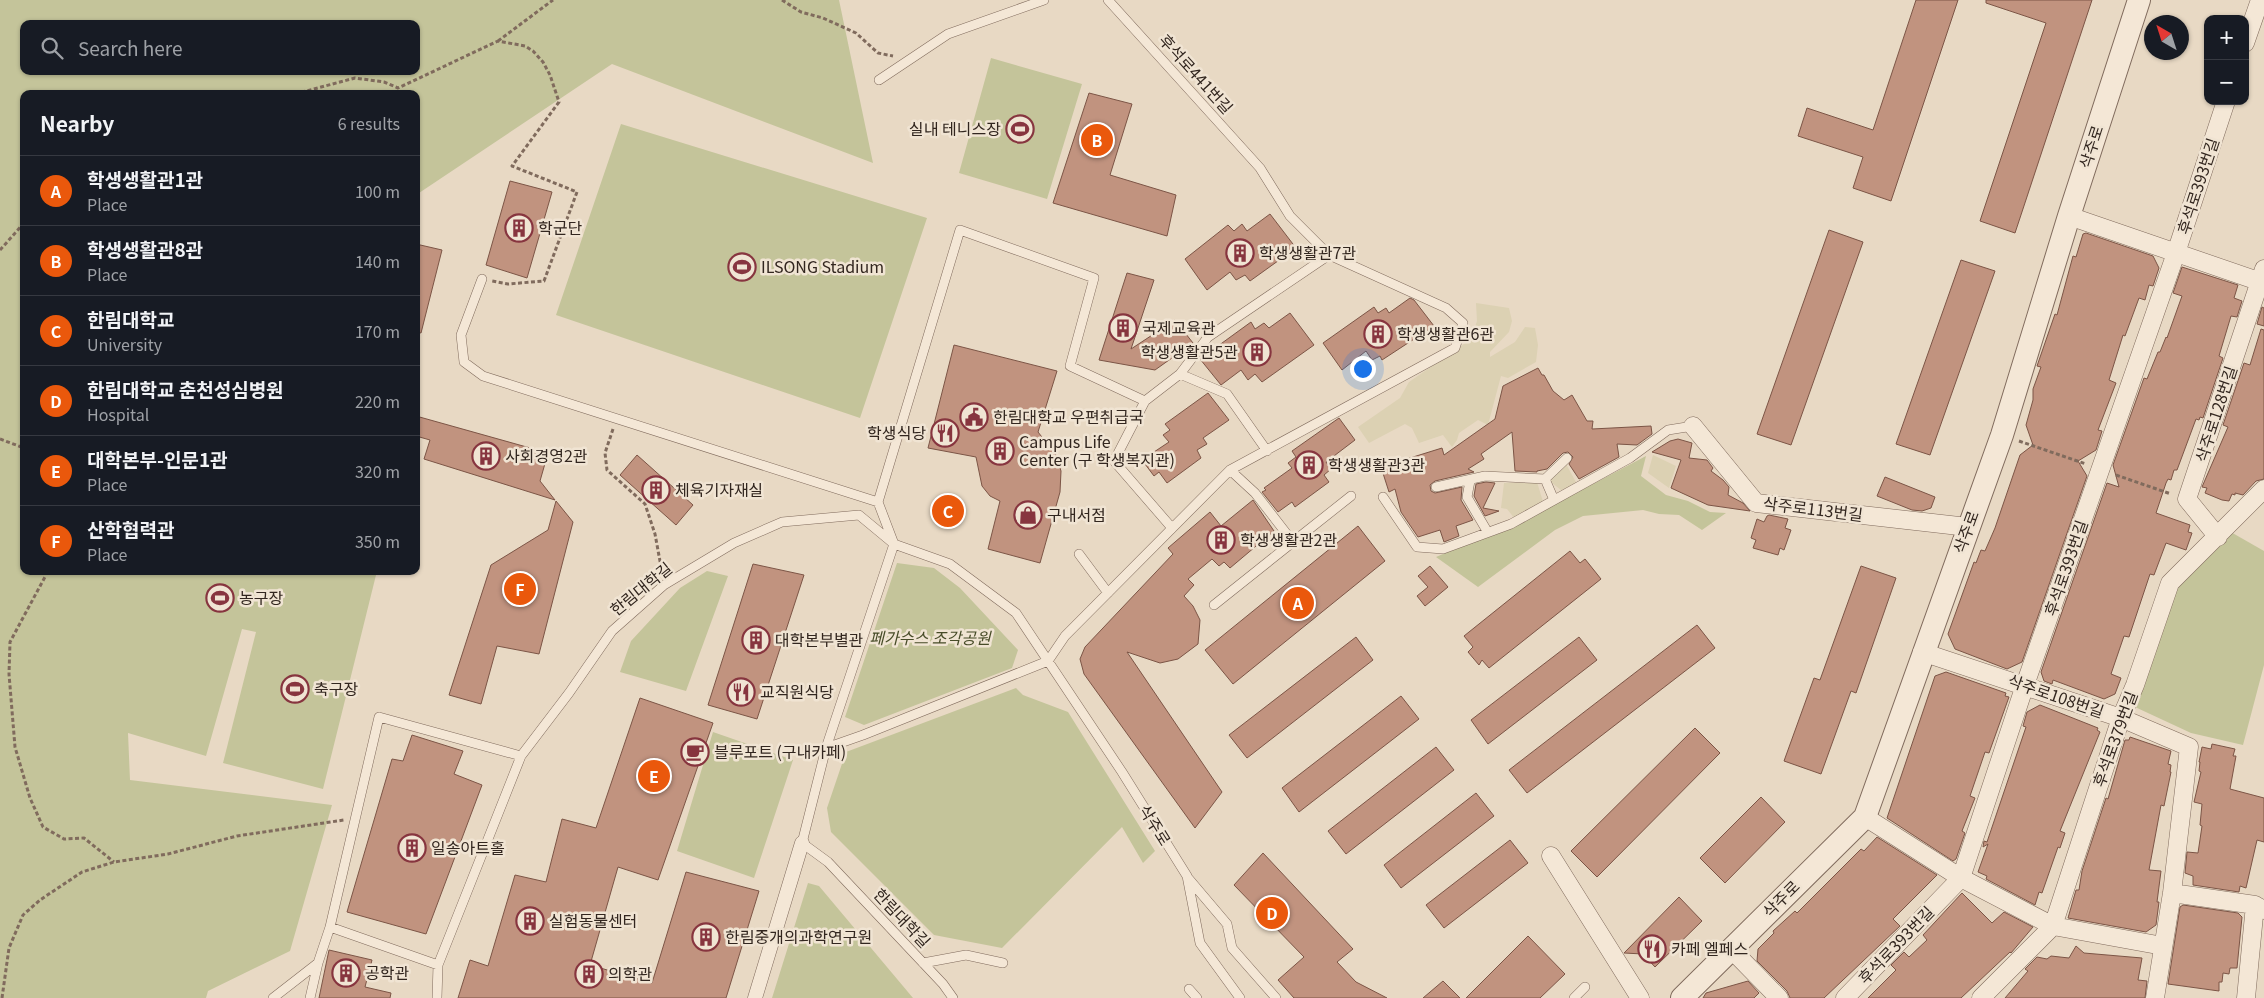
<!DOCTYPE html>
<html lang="en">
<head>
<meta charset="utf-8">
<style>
	body { margin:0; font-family:Georgia,"Noto Sans KR",serif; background:#242831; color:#f1f3f6 }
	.controls { position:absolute; right:15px; top:15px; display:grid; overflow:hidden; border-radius:10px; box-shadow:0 1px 4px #0004 }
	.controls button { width:45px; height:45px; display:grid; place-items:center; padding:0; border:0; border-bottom:1px solid #363941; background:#171b24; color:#f1f3f6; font:25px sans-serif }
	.compass { position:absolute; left:2144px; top:15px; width:45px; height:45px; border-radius:50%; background:#171b24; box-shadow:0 1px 4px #0004; rotate:321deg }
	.you { position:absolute; left:1362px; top:368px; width:18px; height:18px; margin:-12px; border:4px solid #fff; border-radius:50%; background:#1a73e8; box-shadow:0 0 0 8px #1a73e833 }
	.badge { display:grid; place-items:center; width:32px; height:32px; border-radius:50%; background:#ea580c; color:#fff; font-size:16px; font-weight:700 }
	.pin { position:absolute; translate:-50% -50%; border:2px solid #fff; box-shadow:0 1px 5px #0006 }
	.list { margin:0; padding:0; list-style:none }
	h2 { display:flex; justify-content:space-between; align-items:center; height:65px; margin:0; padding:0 20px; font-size:21px }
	h2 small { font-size:16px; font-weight:400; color:#9ea1a6 }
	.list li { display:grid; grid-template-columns:32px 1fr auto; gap:15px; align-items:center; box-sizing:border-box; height:70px; padding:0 20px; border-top:1px solid #363941 }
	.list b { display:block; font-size:19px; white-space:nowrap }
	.list p { margin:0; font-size:16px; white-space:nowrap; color:#9ea1a6 }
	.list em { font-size:16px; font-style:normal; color:#9ea1a6 }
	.icon { flex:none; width:28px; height:28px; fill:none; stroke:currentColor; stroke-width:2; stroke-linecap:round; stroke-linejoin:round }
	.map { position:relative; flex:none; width:2264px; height:998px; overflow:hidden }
	.search { position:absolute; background:#171b24; box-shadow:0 1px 4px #0004; left:20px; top:20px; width:400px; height:55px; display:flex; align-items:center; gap:12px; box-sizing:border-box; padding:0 18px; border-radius:10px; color:#9ea1a6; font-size:19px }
	.panel { position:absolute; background:#171b24; box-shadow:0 1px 4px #0004; left:20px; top:90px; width:400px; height:485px; border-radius:10px }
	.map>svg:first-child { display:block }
	.farmland { fill:#dcd1b3 }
	.green { fill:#c4c49a; fill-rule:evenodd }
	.building { fill:#c1937f; stroke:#7c5546 }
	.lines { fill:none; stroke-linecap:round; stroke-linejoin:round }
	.service-casing { stroke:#806b5d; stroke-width:10 }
	.pedestrian-casing { stroke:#806b5d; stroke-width:15 }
	.minor-casing { stroke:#806b5d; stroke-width:19 }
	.tertiary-casing { stroke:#806b5d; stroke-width:24 }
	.path { stroke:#806b5d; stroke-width:3; stroke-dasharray:4 2.5; stroke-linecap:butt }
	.service { stroke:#f4e7d6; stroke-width:9 }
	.pedestrian { stroke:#f4e7d6; stroke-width:14 }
	.minor { stroke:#f4e7d6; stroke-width:18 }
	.tertiary { stroke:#f4e7d6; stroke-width:22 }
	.labels { text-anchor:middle; stroke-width:5; stroke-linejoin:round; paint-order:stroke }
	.street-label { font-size:16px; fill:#32261f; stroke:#f0e4d3 }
	.poi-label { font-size:16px; fill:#32261f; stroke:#f0e4d3; text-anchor:start }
	.park-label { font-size:16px; font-style:italic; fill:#474c28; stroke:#f0e4d3 }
</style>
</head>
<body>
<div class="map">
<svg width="2264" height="998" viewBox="0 0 2264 998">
	<rect width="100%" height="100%" fill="#e8d9c4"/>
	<path class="farmland" d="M1476 303 1509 308 1512 321 1509 332 1490 352V357L1515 342 1525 327 1535 328 1538 345 1536 362 1508 378 1501 376 1488 425 1478 420 1459 433 1457 440 1452 447 1443 435 1419 443 1412 428 1405 424 1369 443 1358 427 1400 398 1409 382 1471 339 1477 321Z
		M1653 455 1676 466 1669 488 1648 473Z
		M1566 464 1577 484 1568 489 1561 490 1552 483 1550 478Z
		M1537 482 1544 505 1515 519 1507 509 1501 508 1504 483Z"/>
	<path class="green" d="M0 0H839L873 163 612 64 416 195V94H24V571H377L323 789 223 763 256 632 242 629 206 756 128 733 130 780 332 805 290 951 208 991 206 998H0ZM24 24H416V71H24Z
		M991 58 1082 84 1047 199 959 173Z
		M621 124 927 218 860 418 556 315Z
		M1646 456 1641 476 1666 495 1688 501 1710 512 1726 513 1702 530 1679 515 1659 514 1643 510 1583 516 1555 530 1478 587 1436 557 1536 514Z
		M2229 531 2264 551V665L2243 745 2191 733 2135 707 2178 584Z
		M897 563 934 568 960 588 1018 650 1012 668 864 725 845 717Z
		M707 571 728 576 686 691 620 672 631 641 680 588Z
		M1016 688 1023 695 1068 712 1155 851 1143 863 1122 827 1002 948 934 935 831 832 827 808 846 752Z
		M713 732 793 760 754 878 677 851Z
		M808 883 819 886 913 998H772Z"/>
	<path class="building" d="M1916 0H1958L1891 201 1853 188 1863 157 1798 136 1807 108 1873 130Z
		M1986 0H2092L2015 233 1980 221 2046 23 1986 3Z
		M1089 93 1132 104 1110 175 1176 195 1167 236 1053 203Z
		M510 181 552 192 527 278 486 265Z
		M1270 214 1296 248 1250 281 1245 275 1236 280 1230 272 1207 290 1185 259 1228 225 1234 231 1242 224 1247 231Z
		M1829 230 1863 242 1791 445 1757 434Z
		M2086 233 2153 256 2159 268 2153 286 2149 285 2145 300 2139 298 2125 336 2123 335 2109 380 2116 383 2098 430 2102 431 2096 450 2078 461 2087 476 2022 662 2007 669 1955 649 1948 634 1974 562 1976 563 1981 550 1985 551 1995 528 2020 455 2033 445 2026 425 2033 400V389L2041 367 2037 366 2055 314 2057 315 2073 256 2076 257 2083 234Z
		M416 244 442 250 421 333 416 332Z
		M1961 260 1995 271 1930 455 1896 444Z
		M2182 267 2238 285 2234 298 2242 301 2237 317 2231 316 2219 356 2223 358 2203 418 2200 417 2199 420 2196 419 2177 470H2174L2171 480 2168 479 2166 483 2156 513 2190 525 2188 532 2192 533 2186 550 2166 543 2154 575 2150 574 2129 637 2124 636 2111 674 2121 678 2115 694 2104 699 2053 680 2052 684 2044 681 2041 672 2107 483 2119 487 2113 465 2144 378 2147 379 2158 352H2160L2166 337 2167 338 2182 296 2173 293Z
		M1127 273 1154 280 1131 349 1175 320 1193 343 1155 370 1099 360Z
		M1410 298 1414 300 1434 326 1382 360 1380 356 1372 360 1366 351 1342 370 1323 343 1374 307 1378 313 1386 308 1389 313Z
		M2262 307 2264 308V326L2257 324Z
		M1290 313 1314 345 1262 382 1255 374 1248 380 1241 370 1221 385 1200 359 1251 322 1255 329 1264 323 1269 328Z
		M2261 329 2264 330V479L2256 481 2243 495 2235 493V495L2232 494 2229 501 2222 500 2205 493 2207 488 2202 487 2228 427 2223 425 2244 363 2250 365Z
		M954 345 1057 371 1038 432 1056 455 1061 471 1060 492 1040 563 988 549 1000 501 990 496 982 486 976 457 928 448Z
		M1538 368 1542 375H1544L1553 391 1564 400 1572 395 1587 421H1593L1592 429 1651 426 1652 434 1637 445 1617 444 1619 457 1579 479 1569 464 1573 457 1568 452 1563 453 1547 469 1537 471V472L1515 471 1512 432 1481 454 1484 459 1468 469 1474 472 1435 481 1430 485 1431 491 1435 493 1462 487 1461 500 1473 520 1456 526 1459 536 1444 542 1440 530 1418 537 1401 512 1395 489 1389 492 1381 467 1442 448 1444 455 1495 419 1503 386Z
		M1208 393 1229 420 1203 438 1207 444 1197 450 1201 458 1167 483 1159 472 1154 476 1142 460 1169 442 1163 435 1170 430 1165 424Z
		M416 416 548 453 540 481 555 500 424 459 430 440 416 436Z
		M1339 418 1355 440 1326 462 1331 469 1324 475 1329 482 1295 507 1292 502 1278 512 1262 492 1266 490 1264 488 1292 468 1288 463 1296 457 1292 451Z
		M1678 439 1692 443 1689 458 1707 460 1713 468 1711 471 1723 480 1729 487 1728 495 1743 503 1750 511 1708 505 1671 488 1681 460 1652 452 1670 441Z
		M637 455 693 505 676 525 620 475Z
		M1885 477 1935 497 1931 508 1922 511 1912 510 1877 496Z
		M1486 482 1495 483 1483 508 1499 511 1485 516 1474 496 1476 484Z
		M1253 500 1274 531 1230 568 1224 562 1219 566 1212 559 1188 579 1194 585 1184 596 1193 606 1200 620 1198 644 1178 659 1160 663 1127 652 1222 792 1195 828 1084 674 1080 659 1085 647 1173 554 1168 548 1210 512 1221 526Z
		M556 501 573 522 539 654 497 646 481 704 449 695 491 565 548 530Z
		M1769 515 1788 519 1785 528 1791 530 1784 550 1780 548 1778 555 1753 548 1756 540 1751 538 1757 519 1764 522 1767 516Z
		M1358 526 1385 561 1233 684 1205 650Z
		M1570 551 1580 563 1585 559 1601 579 1489 668 1482 660 1479 665 1468 652 1473 647 1464 636Z
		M753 564 804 575 757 719 708 705Z
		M1430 566 1448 587 1425 606 1417 596 1428 587 1418 576Z
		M1861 566 1896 578 1856 693 1851 691 1821 774 1784 761 1814 678 1820 680Z
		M1697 625 1715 648 1527 793 1509 770Z
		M1356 637 1373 660 1247 758 1229 735Z
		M1579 637 1597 660 1488 744 1471 720Z
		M1946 672 2006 693 2005 696 2009 697 1989 753 1985 752 1970 796 1975 798 1962 831 1965 833 1956 859 1953 861 1887 818 1935 676Z
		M1401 696 1419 719 1299 812 1282 788Z
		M640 698 713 723 658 880 618 867 590 965 652 983 686 872 759 891 726 998H458L470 960 488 966 515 875 546 882 562 819 596 828Z
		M2040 705 2098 728 2097 730 2100 732 2060 831 2065 833 2060 848 2058 847 2042 893 2039 892 2035 905 1986 879 1987 876 1978 872 1988 844 1983 847 1984 841 1987 842 2026 727 2023 726 2027 712Z
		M1695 728 1720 753 1597 877 1571 851Z
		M412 735 463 751 454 774 482 785 426 934 347 912 392 759 403 761Z
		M2130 737 2171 751 2168 764 2171 765 2170 772H2171L2164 806 2161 805 2149 870 2161 871 2157 902H2159L2156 925 2146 932 2068 918 2076 890H2079L2082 871 2106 798 2108 799 2125 740H2129Z
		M2212 744 2235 749 2233 756H2236L2230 789 2264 798V842L2257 840 2246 888 2240 886 2239 892 2193 885V876L2185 873 2187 852 2198 853 2202 826 2200 825 2202 804 2194 802 2201 772 2199 771 2200 762H2199L2202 747 2211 749Z
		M1436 747 1454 770 1346 854 1328 831Z
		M1476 793 1494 816 1401 888 1384 865Z
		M1761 797 1785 822 1725 883 1700 858Z
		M1877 837 1937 875 1893 919 1900 926 1824 998H1790L1787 991 1757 961 1758 949 1774 933 1773 931 1795 911 1797 913 1861 849 1864 851Z
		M1510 840 1528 863 1444 928 1426 905Z
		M1263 853 1353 949 1337 962 1356 982 1387 998H1294L1278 980 1304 957 1234 885Z
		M1962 893 1992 923 2004 912 2033 927 2011 953 2010 952 1961 998H1868L1896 970 1891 965 1904 952 1909 957 1927 940 1923 935Z
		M1679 897 1702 921 1655 967 1643 954 1624 953Z
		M2183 905 2238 913 2242 917 2237 968H2230L2229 974 2223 973 2222 982H2219V991L2168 984 2180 907Z
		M1528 936 1565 974 1540 998H1466Z
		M2076 946 2084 953 2142 958 2138 980 2147 981 2145 998H2005L2028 971 2025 969 2037 957 2047 959 2051 956 2069 958Z
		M329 950 372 960 365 987 391 993 390 998H319Z
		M1443 981 1460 998H1423Z
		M1748 981 1759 993 1754 998H1703L1706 993Z"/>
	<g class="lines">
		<g class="service-casing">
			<path id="service" d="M879 80 948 34 1044 0
				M482 279 461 335 464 362 483 376 878 502
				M1180 374 1227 394 1267 451
				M1145 401 1180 374 1208 337 1329 255
				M1545 479 1554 500
				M1470 481 1467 497 1487 531
				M1436 487 1485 476 1545 479 1567 458
				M1383 497 1417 547 1443 549 1511 524 1630 458 1668 430 1693 426
				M1293 542 1351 496
				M894 544 878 502 960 230 1094 278 1070 366 1145 401 1114 461 1172 528
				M894 544 826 748 802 843 828 862 943 984 953 998
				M1079 554 1108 593
				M1214 605 1293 542 1255 493 1230 470
				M826 748 863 735 1048 661 1065 636 1230 470 1455 348 1463 323 1446 308 1329 255 1290 216 1260 168 1108 0
				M1188 878 1227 924 1232 948 1276 998
				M330 927 379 717 521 756
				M923 963 966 955 1003 963
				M1189 989 1197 998
				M273 998 318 963
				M310 998 318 963 330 927 438 965
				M437 998 438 965 521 756 569 693 612 631 664 585 734 543 782 522 859 515 894 544 950 564 1016 613 1122 772 1187 876 1200 943 1240 998
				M1574 998 1585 987"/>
		</g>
		<g class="pedestrian-casing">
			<path id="pedestrian" d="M755 998 802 843"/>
		</g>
		<g class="minor-casing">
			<path id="minor" d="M2245 43 2260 0
				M2069 216 2264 283
				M1693 426 1756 503 1968 527
				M2218 537 2187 499 2264 269
				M1922 652 2121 718 2189 747 2172 893 2155 998
				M1865 817 1961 878 2053 926 2163 946
				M1551 856 1640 998
				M2172 893 2255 905 2264 910
				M1731 949 1779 998
				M1845 998 1961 878 2025 685 2176 253 2226 101
				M1981 998 2053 926 2121 718 2135 685 2170 583 2264 489
				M2246 998 2255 905"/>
		</g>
		<g class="tertiary-casing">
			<path id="tertiary" d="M1682 998 1865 817 2002 435 2069 216 2139 0"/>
		</g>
		<path class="path" d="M782 0 801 12 823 18 856 33 878 53 893 56
			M498 41 553 0
			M295 94 355 78 384 82 398 88 498 41 525 46 533 51 543 62 550 75 559 102 512 166 577 192 544 281 508 284 492 281
			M0 250 24 223
			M613 429 605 453 607 470 645 504 655 534 662 572
			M0 439 24 448
			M2019 441 2086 464
			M2116 475 2171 494
			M46 571V575L10 642 9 674 15 747 30 798 43 827 64 839 84 838 114 862
			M2 998 9 948 23 915 40 900 82 872 114 862 168 854 237 836 344 820"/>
		<use href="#service" class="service"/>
		<use href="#pedestrian" class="pedestrian"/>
		<use href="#minor" class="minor"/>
		<use href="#tertiary" class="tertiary"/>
	</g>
	<defs>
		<g id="stadium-ring" transform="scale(1.4375)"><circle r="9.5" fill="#f0e4d3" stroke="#87353f" stroke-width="1.5"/><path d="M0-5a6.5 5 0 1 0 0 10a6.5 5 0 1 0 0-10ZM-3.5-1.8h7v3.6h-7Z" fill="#87353f"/></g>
		<g id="building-ring" transform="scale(1.4375)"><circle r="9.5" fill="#f0e4d3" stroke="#87353f" stroke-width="1.5"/><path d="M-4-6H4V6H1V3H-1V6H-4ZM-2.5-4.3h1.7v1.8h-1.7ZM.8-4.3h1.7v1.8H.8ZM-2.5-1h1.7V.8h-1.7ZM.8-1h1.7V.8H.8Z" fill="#87353f"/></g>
		<g id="civic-ring" transform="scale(1.4375)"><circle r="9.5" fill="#f0e4d3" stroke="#87353f" stroke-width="1.5"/><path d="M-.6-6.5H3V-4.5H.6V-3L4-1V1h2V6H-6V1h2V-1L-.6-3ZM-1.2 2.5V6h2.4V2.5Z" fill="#87353f"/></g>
		<g id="restaurant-ring" transform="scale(1.4375)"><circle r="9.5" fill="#f0e4d3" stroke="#87353f" stroke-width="1.5"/><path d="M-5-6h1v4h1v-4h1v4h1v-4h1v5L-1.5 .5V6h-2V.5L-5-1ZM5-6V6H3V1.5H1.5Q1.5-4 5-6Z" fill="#87353f"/></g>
		<g id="shop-ring" transform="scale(1.4375)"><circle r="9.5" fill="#f0e4d3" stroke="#87353f" stroke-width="1.5"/><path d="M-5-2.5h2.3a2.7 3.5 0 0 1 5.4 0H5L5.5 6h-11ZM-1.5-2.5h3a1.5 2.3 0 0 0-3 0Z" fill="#87353f"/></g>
		<g id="cafe-ring" transform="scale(1.4375)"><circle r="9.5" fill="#f0e4d3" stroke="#87353f" stroke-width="1.5"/><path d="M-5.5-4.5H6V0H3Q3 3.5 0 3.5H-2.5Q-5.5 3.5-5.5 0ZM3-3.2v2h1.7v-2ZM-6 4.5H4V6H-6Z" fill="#87353f"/></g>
	</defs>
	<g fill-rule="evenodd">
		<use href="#stadium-ring" x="1020" y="129"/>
		<use href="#building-ring" x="519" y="228"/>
		<use href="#building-ring" x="1240" y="253"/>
		<use href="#stadium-ring" x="742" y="267"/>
		<use href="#building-ring" x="1123" y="328"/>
		<use href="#building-ring" x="1378" y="334"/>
		<use href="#building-ring" x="1257" y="352"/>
		<use href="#civic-ring" x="974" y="417"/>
		<use href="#restaurant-ring" x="945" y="433"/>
		<use href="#building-ring" x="1000" y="451"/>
		<use href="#building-ring" x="486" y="456"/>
		<use href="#building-ring" x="1309" y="465"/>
		<use href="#building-ring" x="656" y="490"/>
		<use href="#shop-ring" x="1028" y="515"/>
		<use href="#building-ring" x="1221" y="540"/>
		<use href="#stadium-ring" x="220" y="598"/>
		<use href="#building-ring" x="756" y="640"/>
		<use href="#stadium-ring" x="295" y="689"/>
		<use href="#restaurant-ring" x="741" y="692"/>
		<use href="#cafe-ring" x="695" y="752"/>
		<use href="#building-ring" x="412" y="848"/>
		<use href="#building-ring" x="530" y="921"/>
		<use href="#building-ring" x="706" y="937"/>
		<use href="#restaurant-ring" x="1652" y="949"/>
		<use href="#building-ring" x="346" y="973"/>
		<use href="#building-ring" x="589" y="974"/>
	</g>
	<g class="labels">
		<g class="street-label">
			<text transform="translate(1196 74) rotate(48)" y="6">후석로441번길</text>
			<text transform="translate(2091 147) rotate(-72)" y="6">삭주로</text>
			<text transform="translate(2198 186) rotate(-72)" y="6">후석로393번길</text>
			<text transform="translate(2216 414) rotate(-72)" y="6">삭주로128번길</text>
			<text transform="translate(1813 509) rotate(7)" y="6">삭주로113번길</text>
			<text transform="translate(1966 532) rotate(-70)" y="6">삭주로</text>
			<text transform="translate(2066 568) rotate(-71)" y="6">후석로393번길</text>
			<text transform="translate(641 589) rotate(-39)" y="6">한림대학길</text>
			<text transform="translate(2056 696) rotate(19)" y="6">삭주로108번길</text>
			<text transform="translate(2115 739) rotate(-70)" y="6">후석로379번길</text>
			<text transform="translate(1155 825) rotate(58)" y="6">삭주로</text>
			<text transform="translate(1781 899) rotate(-45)" y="6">삭주로</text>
			<text transform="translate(902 918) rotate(47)" y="6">한림대학길</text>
			<text transform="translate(1896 945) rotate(-46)" y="6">후석로393번길</text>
		</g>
		<g class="poi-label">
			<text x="1001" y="135" text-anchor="end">실내 테니스장</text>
			<text x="538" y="234">학군단</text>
			<text x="1259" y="259">학생생활관7관</text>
			<text x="761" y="273">ILSONG Stadium</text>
			<text x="1142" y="334">국제교육관</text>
			<text x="1397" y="340">학생생활관6관</text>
			<text x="1238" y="358" text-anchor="end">학생생활관5관</text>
			<text x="993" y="423">한림대학교 우편취급국</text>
			<text x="926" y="439" text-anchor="end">학생식당</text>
			<text x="1019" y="448">Campus Life<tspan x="1019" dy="18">Center (구 학생복지관)</tspan></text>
			<text x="505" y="462">사회경영2관</text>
			<text x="1328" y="471">학생생활관3관</text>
			<text x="675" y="496">체육기자재실</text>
			<text x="1047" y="521">구내서점</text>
			<text x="1240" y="546">학생생활관2관</text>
			<text x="239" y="604">농구장</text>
			<text x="775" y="646">대학본부별관</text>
			<text x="314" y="695">축구장</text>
			<text x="760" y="698">교직원식당</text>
			<text x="714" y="758">블루포트 (구내카페)</text>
			<text x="431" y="854">일송아트홀</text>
			<text x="549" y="927">실험동물센터</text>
			<text x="725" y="943">한림중개의과학연구원</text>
			<text x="1671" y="955">카페 엘페스</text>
			<text x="365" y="979">공학관</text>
			<text x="608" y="980">의학관</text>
		</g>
		<g class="park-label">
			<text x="930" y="644">페가수스 조각공원</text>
		</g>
	</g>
</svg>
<div class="controls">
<button>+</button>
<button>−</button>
</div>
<svg class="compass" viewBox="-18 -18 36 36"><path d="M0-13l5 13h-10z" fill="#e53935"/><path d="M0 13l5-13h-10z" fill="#9ea1a6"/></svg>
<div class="you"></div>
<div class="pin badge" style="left:1298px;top:603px">A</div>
<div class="pin badge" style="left:1097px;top:140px">B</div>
<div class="pin badge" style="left:948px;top:511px">C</div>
<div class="pin badge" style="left:1272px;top:913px">D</div>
<div class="pin badge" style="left:654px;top:776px">E</div>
<div class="pin badge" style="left:520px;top:589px">F</div>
<div class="search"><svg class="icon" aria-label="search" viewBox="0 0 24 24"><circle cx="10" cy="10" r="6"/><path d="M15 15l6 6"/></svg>Search here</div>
<section class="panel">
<h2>Nearby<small>6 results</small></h2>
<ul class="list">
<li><span class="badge">A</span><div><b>학생생활관1관</b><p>Place</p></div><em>100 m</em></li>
<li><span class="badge">B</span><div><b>학생생활관8관</b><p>Place</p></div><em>140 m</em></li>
<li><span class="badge">C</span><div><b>한림대학교</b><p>University</p></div><em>170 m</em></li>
<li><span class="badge">D</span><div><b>한림대학교 춘천성심병원</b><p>Hospital</p></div><em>220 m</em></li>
<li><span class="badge">E</span><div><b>대학본부-인문1관</b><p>Place</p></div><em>320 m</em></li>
<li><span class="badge">F</span><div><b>산학협력관</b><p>Place</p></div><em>350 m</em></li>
</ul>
</section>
</div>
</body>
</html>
